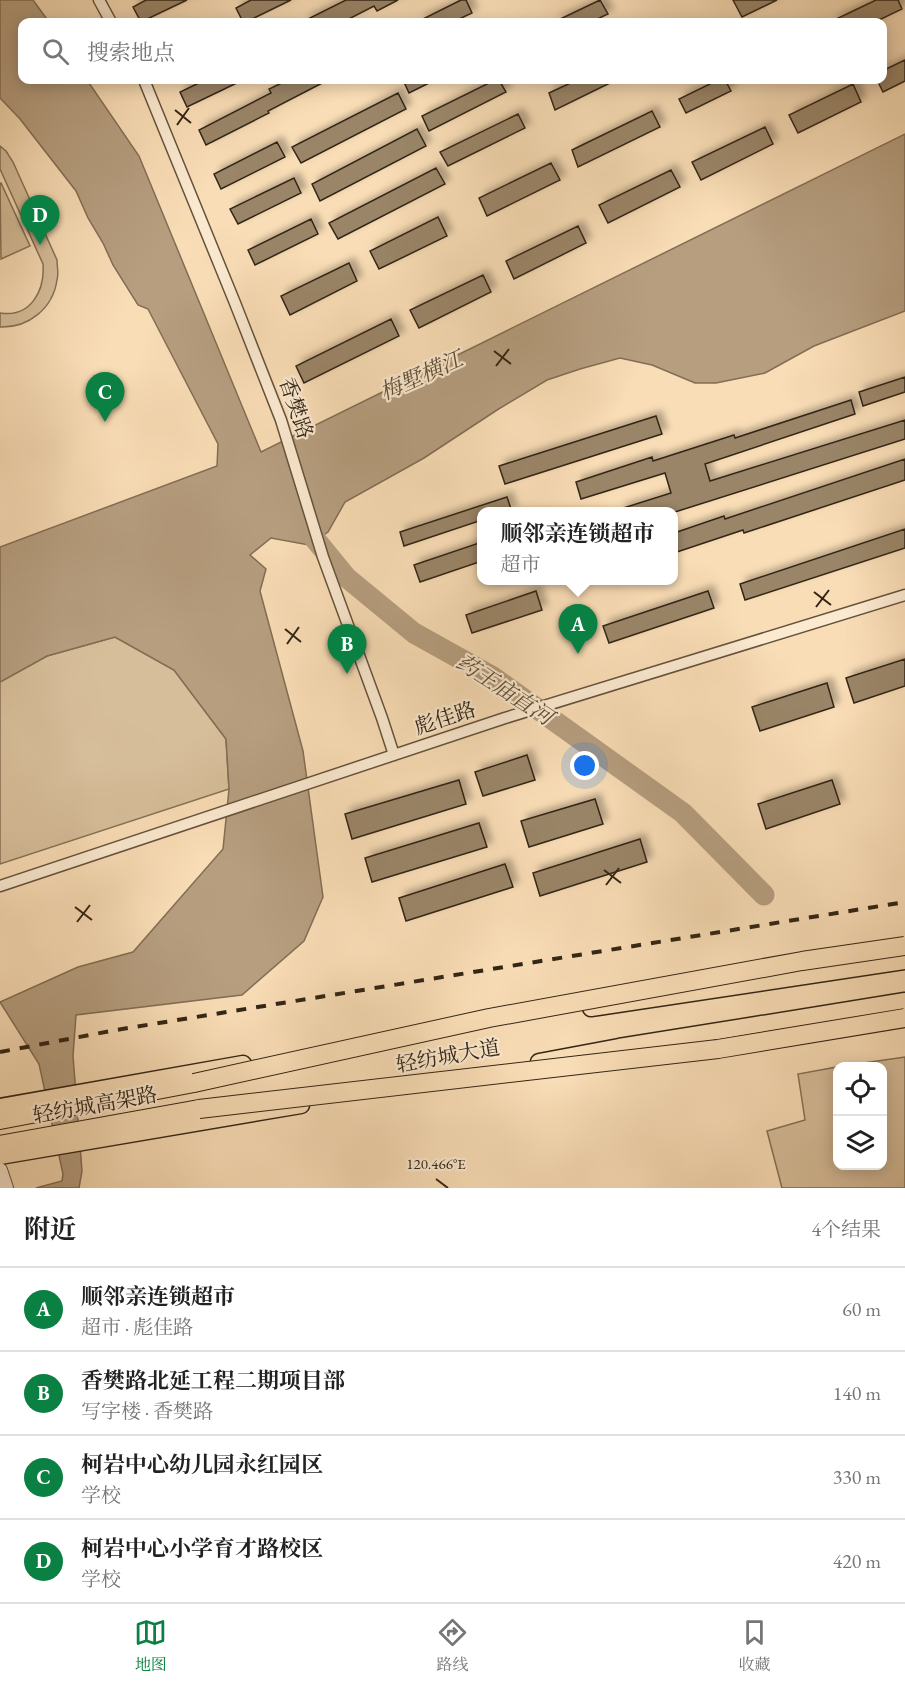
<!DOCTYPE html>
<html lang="zh">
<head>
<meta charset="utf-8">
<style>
	body { margin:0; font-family:"EB Garamond","Noto Serif SC",serif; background:#f6f6f6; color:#222 }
	.controls { position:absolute; right:18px; bottom:18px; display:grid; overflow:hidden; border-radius:12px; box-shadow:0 3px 15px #0003 }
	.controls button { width:54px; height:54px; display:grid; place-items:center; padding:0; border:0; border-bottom:2px solid #e0e0e0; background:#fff; color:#222; font:30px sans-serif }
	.you { position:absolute; left:585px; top:766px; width:21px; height:21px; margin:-15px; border:4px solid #fff; border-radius:50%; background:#1a73e8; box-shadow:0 0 0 9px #1a73e833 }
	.badge { display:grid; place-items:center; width:39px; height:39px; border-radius:50%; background:#0b8043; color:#fff; font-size:20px; font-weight:700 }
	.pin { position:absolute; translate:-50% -50px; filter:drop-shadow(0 2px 3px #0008) }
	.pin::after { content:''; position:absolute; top:32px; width:21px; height:18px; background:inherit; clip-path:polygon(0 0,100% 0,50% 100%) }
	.popup { position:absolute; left:477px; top:507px; width:201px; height:78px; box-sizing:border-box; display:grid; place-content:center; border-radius:12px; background:#fff; filter:drop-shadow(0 2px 4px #0005); font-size:20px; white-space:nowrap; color:#767676 }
	.popup b { font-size:22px; color:#222 }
	.popup::after { content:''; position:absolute; left:50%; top:100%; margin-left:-12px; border:12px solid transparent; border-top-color:#fff }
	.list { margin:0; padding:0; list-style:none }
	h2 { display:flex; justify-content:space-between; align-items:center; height:78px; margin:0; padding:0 24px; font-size:26px }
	h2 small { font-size:20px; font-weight:400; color:#767676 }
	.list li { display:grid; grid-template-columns:39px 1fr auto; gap:18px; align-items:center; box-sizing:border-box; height:84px; padding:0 24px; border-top:2px solid #e0e0e0 }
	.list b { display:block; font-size:22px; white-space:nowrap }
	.list p { margin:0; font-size:20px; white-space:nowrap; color:#767676 }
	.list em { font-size:20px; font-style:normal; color:#767676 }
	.icon { flex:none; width:33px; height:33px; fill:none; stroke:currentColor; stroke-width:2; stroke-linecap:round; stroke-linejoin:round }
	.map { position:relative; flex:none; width:905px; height:1188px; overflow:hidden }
	.search { position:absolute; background:#fff; box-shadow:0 3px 15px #0003; left:18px; right:18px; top:18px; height:66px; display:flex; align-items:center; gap:15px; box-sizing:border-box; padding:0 21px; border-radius:12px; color:#767676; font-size:22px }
	.sheet { height:414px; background:#fff }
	nav { display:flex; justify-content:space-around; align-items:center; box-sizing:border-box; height:84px; border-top:2px solid #e0e0e0; background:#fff; font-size:16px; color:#767676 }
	nav a { display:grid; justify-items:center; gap:3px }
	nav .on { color:#0b8043 }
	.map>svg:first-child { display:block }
	.green { fill:#d7be9a; stroke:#857257; stroke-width:1.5 }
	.water { fill:#b69e7f; stroke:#826e54; stroke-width:1.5 }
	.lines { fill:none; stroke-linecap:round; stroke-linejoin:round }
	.river { stroke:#b69e7f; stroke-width:21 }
	.building { fill:#9a8568; stroke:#332514; stroke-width:1.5; filter:url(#shadow) }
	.minor-casing { stroke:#64533c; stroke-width:13 }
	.tertiary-casing { stroke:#64533c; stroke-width:16 }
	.primary-casing { stroke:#332514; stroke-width:19 }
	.trunk-casing { stroke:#332514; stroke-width:20 }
	.minor { stroke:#fbe9d0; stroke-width:10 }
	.tertiary { stroke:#fbe9d0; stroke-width:14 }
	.primary { stroke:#f9ddb6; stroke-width:16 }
	.trunk { stroke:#f9ddb6; stroke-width:18 }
	.rail { stroke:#332514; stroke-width:4; stroke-dasharray:10 10; stroke-linecap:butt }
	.trunk-bridge-casing { stroke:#332514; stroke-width:20; stroke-linecap:butt }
	.trunk-bridge { stroke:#f9ddb6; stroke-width:18 }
	.ticks { fill:none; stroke:#332514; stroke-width:2 }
	.labels { text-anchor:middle; stroke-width:4.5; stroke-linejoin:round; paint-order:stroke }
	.street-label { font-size:21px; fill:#332514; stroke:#fbe9d0 }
	.water-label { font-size:22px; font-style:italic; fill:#614f39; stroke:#fbe9d0 }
	.ticks-label { font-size:15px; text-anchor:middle; fill:#332514; stroke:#fbe9d0; stroke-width:4.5; stroke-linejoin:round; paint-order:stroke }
</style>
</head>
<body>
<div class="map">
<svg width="905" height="1188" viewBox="0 0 905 1188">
	<defs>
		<filter id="shadow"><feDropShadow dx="5.5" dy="-5.5" stdDeviation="3" flood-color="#0004"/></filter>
	</defs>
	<rect width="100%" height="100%" fill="#f9ddb6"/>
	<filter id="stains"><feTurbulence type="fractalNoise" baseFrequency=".00333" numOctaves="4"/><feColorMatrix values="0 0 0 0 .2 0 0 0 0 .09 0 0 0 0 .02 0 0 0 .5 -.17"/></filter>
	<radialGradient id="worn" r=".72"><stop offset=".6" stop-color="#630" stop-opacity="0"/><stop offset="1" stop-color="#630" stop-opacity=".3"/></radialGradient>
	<path class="green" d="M0 146 6 151 13 162 57 260C57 267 59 274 57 280 53 308 29 328 0 327V313C31 318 45 290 43 264L0 169Z
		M0 183H1L30 246 1 259Z
		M115 637 174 670 226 739 229 789 0 864V682L47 656Z
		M905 1057V1188H782L767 1131 805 1120 798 1074 837 1067 838 1166H882V1066H843Z"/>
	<path class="water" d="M0 0H33L49 22H22V80H87L139 156 261 452 905 134V311L814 346 765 373 716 383H695L652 365 620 358 580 369 547 380 497 410 424 458 345 502 328 532 309 545 271 538 250 555 266 569 260 591 303 751 323 897 304 941 242 995 76 1015 73 1056 82 1171 79 1188H36L62 1181 63 1174 39 1064 0 1002 78 967 133 952 223 849 229 789 226 739 174 670 115 637 47 656 0 682V547L217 466 218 444 148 309 138 305 113 265 103 243 88 218 76 191 20 119 0 98Z"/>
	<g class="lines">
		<path class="river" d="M310 533 346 577 414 633 493 677 683 813 764 895"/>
	</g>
	<path class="building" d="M146 0H187L141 22 133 7Z
		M251 0H291L246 22H243L236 8Z
		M346 0H398L377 11 374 6 343 22H302Z
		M461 0H466L472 13 453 22H417Z
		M600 0 608 14 591 22H554Z
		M733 0H777L742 17Z
		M876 0H898L902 9 875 22H830Z
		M905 60V81L883 92 877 80H882V71Z
		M205 80H243L187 107 180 92Z
		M288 80H328L268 111 269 113 206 145 199 130 271 93 269 89Z
		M403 80H435L409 93Z
		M495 80H499L506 92 429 131 422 116Z
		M577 80H616L555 110 549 93Z
		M718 80H725L731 91 686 113 679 99Z
		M853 84 861 102 798 133 789 115Z
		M398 93 406 109 301 163 292 147Z
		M652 111 660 127 578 167 572 150Z
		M518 114 525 128 448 166 440 152Z
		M765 127 773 144 701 180 692 162Z
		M417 129 426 146 320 201 312 184Z
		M277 142 285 157 221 189 214 174Z
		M551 163 560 180 487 216 479 198Z
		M436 168 445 184 338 239 329 223Z
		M671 170 680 187 608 223 599 205Z
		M294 178 301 193 238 224 230 209Z
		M438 217 447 236 379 269 370 251Z
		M311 219 318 234 255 265 248 250Z
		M578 226 586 243 514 279 506 261Z
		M349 263 357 281 290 315 281 296Z
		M483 275 491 292 419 328 410 310Z
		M391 319 399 336 304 383 296 366Z
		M905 377V392L863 406 859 392Z
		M851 400 855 414 705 464 710 481 905 420V439L675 512H620V509L671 493 665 473 581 499 576 482 652 457 653 461 734 435 735 438Z
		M656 416 662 434 505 484 499 466Z
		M905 459V480L744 533 743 530 674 553V533L724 516 725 519Z
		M507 497 512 512H482V520L404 546 400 532Z
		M905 529V548L745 600 740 584Z
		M482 542V561L420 582 414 565Z
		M536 591 542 610 472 633 466 615Z
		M708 591 714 608 609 643 603 626Z
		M905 659V686L854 703 846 678Z
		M827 683 834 707 760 731 752 707Z
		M527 755 535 780 483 796 475 772Z
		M459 780 466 804 352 839 345 814Z
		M832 780 840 804 766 829 758 804Z
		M595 799 603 824 529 847 521 821Z
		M479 823 487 847 372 882 365 858Z
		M640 839 647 862 540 896 533 873Z
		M505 864 513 887 406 921 399 898Z"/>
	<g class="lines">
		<g class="minor-casing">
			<path id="minor" d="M99 0 111 22
				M144 80 235 303 281 420 323 557 382 718 394 755
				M0 886 505 718 905 595"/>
		</g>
		<g class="tertiary-casing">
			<path id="tertiary" d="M0 1170 6 1188"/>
		</g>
		<g class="primary-casing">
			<path id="primary" d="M591 1008 905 961
				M539 1062 619 1047 905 1001
				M0 1107 243 1064
				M0 1156 301 1105"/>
		</g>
		<g class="trunk-casing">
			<path id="trunk" d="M0 1120 194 1083
				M0 1145 199 1109"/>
		</g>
		<use href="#minor" class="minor"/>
		<use href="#tertiary" class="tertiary"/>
		<use href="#primary" class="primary"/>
		<use href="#trunk" class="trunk"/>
		<path class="rail" d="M0 1052 116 1030 905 902"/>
		<g class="trunk-bridge-casing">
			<path id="trunk-bridge" d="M194 1083 489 1018 802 961 905 946
				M199 1109 718 1049 905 1018"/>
		</g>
		<use href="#trunk-bridge" class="trunk-bridge"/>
	</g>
	<path class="ticks" d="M175 110 191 123M177 125 189 108M494 351 511 364M496 366 509 349M814 592 831 605M816 607 829 590M285 629 301 642M287 644 299 627M604 870 621 883M606 885 619 868M75 907 92 920M77 922 90 905M436 1179 448 1188"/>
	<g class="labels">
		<g class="street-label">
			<text transform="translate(296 408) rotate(71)" y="7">香樊路</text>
			<text transform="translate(445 718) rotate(-18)" y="7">彪佳路</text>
			<text transform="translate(448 1056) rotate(-10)" y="7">轻纺城大道</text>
			<text transform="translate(95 1105) rotate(-10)" y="7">轻纺城高架路</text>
		</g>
		<g class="water-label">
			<text transform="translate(421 375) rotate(-24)" y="8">梅墅横江</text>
			<text transform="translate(505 689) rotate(33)" y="8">药王庙直河</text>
		</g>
	</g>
	<g class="ticks-label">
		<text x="436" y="1169">120.466°E</text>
	</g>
	<rect width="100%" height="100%" filter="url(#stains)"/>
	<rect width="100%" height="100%" fill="url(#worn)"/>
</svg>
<div class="controls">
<button><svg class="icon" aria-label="locate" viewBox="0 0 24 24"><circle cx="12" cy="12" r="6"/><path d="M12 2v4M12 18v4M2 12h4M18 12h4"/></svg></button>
<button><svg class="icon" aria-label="layers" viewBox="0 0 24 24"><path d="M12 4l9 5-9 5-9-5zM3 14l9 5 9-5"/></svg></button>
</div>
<div class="you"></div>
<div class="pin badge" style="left:578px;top:654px">A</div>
<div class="popup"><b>顺邻亲连锁超市</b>超市</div>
<div class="pin badge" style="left:347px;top:674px">B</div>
<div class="pin badge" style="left:105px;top:422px">C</div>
<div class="pin badge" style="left:40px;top:245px">D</div>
<div class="search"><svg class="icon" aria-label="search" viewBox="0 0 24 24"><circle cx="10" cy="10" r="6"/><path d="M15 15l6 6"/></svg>搜索地点</div>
</div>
<section class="sheet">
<h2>附近<small>4个结果</small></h2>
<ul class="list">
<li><span class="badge">A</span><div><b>顺邻亲连锁超市</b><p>超市 · 彪佳路</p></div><em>60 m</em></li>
<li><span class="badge">B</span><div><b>香樊路北延工程二期项目部</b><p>写字楼 · 香樊路</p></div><em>140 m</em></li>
<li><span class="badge">C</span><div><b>柯岩中心幼儿园永红园区</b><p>学校</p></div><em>330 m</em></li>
<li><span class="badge">D</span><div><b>柯岩中心小学育才路校区</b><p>学校</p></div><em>420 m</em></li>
</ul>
</section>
<nav>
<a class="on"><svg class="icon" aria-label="map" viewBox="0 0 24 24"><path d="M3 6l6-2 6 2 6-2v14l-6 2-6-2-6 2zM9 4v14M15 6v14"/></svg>地图</a>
<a><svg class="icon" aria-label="directions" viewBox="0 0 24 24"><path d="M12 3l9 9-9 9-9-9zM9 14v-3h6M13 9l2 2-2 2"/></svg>路线</a>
<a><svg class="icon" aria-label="saved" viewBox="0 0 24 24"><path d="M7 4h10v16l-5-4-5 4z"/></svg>收藏</a>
</nav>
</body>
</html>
